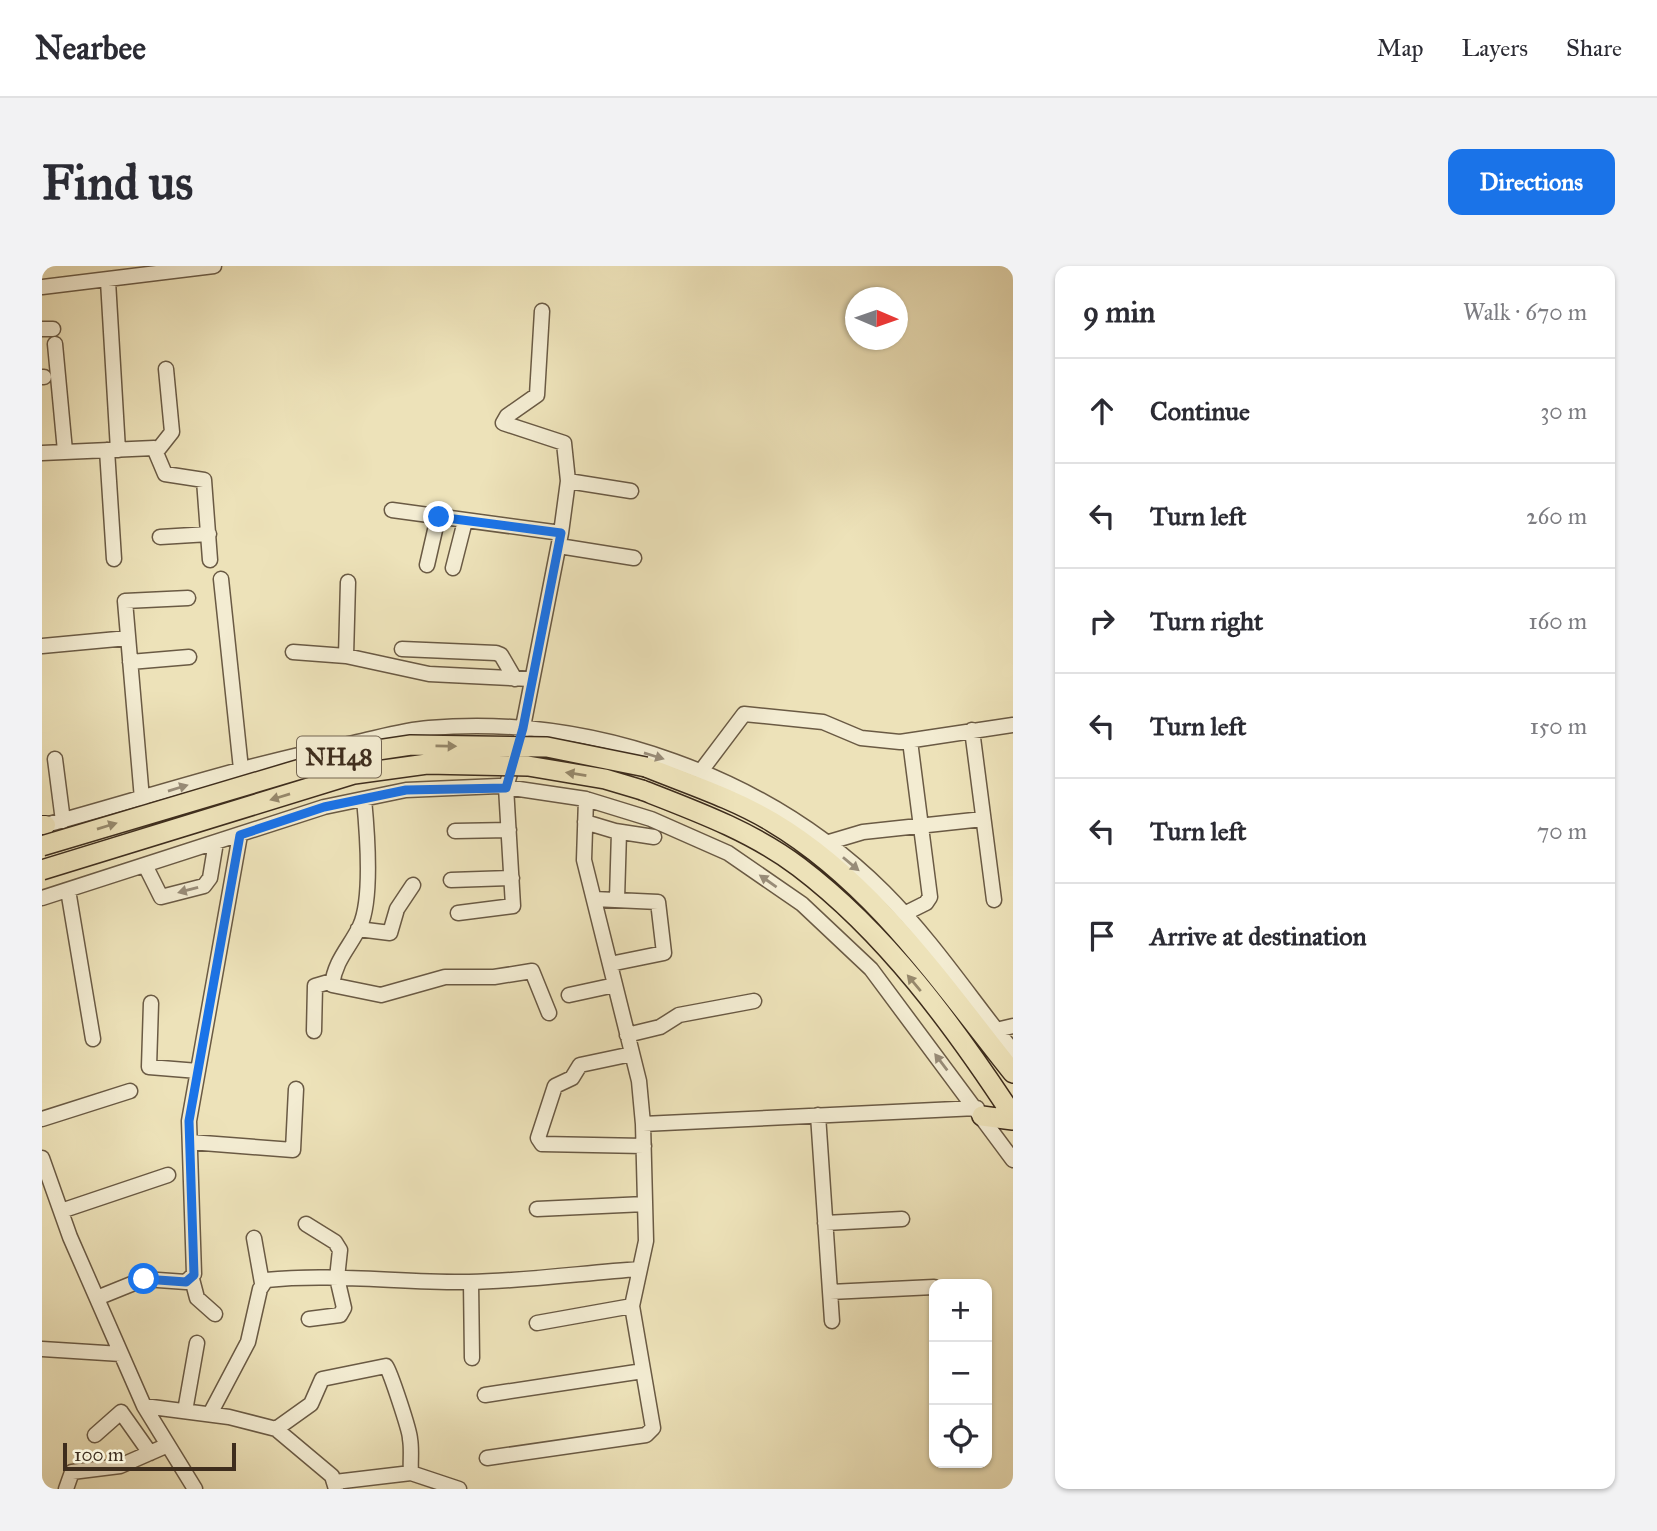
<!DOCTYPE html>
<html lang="en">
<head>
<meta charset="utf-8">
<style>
	body { margin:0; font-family:"IM FELL Great Primer",serif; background:#f2f2f3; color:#2b2b33 }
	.controls { position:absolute; right:21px; bottom:21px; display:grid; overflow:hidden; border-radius:14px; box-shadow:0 2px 5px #0004 }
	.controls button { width:63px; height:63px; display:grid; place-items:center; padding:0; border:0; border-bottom:2px solid #e1e1e2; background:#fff; color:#2b2b33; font:35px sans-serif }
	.compass { position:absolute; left:803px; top:21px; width:63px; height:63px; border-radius:50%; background:#fff; box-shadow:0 2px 5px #0004; rotate:92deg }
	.scale { position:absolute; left:21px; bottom:18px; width:173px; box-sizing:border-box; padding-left:7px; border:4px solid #3e2d1d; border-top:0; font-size:19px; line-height:24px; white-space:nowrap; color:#3e2d1d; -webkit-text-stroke:5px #f3ecd2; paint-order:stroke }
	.stop { position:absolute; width:21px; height:21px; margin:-16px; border:5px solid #1a73e8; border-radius:50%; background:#fff }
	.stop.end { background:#1a73e8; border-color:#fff; box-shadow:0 2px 7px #0008 }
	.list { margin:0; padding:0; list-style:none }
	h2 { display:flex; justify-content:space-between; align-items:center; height:91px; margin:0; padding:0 28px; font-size:30px }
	h2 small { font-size:23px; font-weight:400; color:#7c7c81 }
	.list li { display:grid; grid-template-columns:46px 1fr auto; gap:21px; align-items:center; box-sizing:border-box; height:105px; padding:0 28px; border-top:2px solid #e1e1e2 }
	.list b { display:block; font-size:26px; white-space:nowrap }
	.list em { font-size:23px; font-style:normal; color:#7c7c81 }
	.icon { flex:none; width:38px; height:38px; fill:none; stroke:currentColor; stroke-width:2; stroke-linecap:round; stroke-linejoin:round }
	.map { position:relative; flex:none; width:971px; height:1223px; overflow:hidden; border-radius:14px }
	header { display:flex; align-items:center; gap:42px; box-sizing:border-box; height:98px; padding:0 35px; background:#fff; border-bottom:2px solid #e1e1e2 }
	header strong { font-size:33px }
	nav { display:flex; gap:38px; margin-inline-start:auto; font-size:24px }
	.intro { display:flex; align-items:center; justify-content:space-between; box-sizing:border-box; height:168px; padding:0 42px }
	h1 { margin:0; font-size:49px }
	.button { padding:18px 32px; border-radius:14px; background:#1a73e8; color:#fff; font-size:24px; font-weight:700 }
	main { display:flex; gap:42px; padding:0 42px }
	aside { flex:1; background:#fff; border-radius:14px; box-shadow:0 2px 5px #0004 }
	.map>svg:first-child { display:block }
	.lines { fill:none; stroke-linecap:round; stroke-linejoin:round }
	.minor-casing { stroke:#6a5a44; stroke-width:17 }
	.major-casing { stroke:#3e2d1d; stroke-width:20 }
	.highway-casing { stroke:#3e2d1d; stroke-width:22 }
	.minor { stroke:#f3ecd2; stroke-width:14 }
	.major { stroke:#ede2b9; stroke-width:18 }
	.highway { stroke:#ede2b9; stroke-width:19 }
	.highway-bridge-casing { stroke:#3e2d1d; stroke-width:22; stroke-linecap:butt }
	.highway-bridge { stroke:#ede2b9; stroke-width:19 }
	.oneway { fill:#96886b }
	.oneway2 { fill:#988c78 }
	.route { stroke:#1a73e8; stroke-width:9 }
	.labels { text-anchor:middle; stroke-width:5; stroke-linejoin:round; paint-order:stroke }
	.shield { fill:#f3ecd2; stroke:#746653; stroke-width:2 }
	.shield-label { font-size:24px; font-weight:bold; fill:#3e2d1d }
</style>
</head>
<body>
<header>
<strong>Nearbee</strong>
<nav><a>Map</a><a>Layers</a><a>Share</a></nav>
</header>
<div class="intro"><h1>Find us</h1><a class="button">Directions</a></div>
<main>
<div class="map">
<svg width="971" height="1223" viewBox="0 0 971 1223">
	<rect width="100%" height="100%" fill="#ede2b9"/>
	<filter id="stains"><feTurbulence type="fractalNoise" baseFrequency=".00286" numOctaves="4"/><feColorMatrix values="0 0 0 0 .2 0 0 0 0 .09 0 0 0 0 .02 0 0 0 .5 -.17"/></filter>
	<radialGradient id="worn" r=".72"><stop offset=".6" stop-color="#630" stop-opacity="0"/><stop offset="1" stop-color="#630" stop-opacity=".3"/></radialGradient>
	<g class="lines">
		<g class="minor-casing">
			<path id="minor" d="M66 15 76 184
				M0 21 172 0
				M0 63H11
				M13 78 23 185
				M0 111H2
				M65 184 72 293
				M115 185 130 166 124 103
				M0 187 112 182 123 208 162 214 168 294
				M526 215 589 225
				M350 244 519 267
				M118 271 167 268
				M517 280 592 292
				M385 299 396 251
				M411 302 423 255
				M179 313 199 503
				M0 380 86 372
				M360 383 454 387 459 389 473 413
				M251 386 304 390 387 408 489 413
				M304 390 306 316
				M88 396 147 391
				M930 464 952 634
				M479 471 519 267 526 215 522 177 461 157 465 150 495 129 500 45
				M13 493 21 555
				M659 505 702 448 781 456 819 472 858 476 971 459
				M100 533 83 335 146 332
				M322 533C325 564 331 632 318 660 308 681 293 694 290 719L339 729 403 711H452L490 705 507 747
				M543 556 573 565 612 571
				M0 560C103 532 205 498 311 477 335 472 361 464 387 462 551 448 725 510 842 626 890 674 929 733 971 785
				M413 565 467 564
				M784 577 821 566 941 553
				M103 599 119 631 162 620 168 612 174 576
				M409 614 470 612
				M26 624 51 773
				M0 632 282 541 364 524 457 520 544 533 609 553 686 587 760 638 829 703 971 894
				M552 633 616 636 622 687 568 698
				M575 633 577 566
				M416 647 471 640 464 521 473 491
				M862 648 884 637 888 631 868 475
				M316 663 348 667 355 643 371 619
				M527 729 573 719
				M109 737 107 801 156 805
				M954 764 971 760
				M272 765 273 720 290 715
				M585 769 618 761 637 749 712 735
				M590 788 538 799 530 812 513 820 496 872 500 878 602 880
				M776 849 790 1055
				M0 853 88 825
				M601 858 935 842
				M148 876 251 884 254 823
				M0 892 28 971 102 1140 153 1223
				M495 943 603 938
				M19 945 126 909
				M783 957 860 953
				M264 958 293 976 298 984 295 1012 302 1042 298 1049 267 1053
				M212 972 220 1017
				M150 1013 155 1032 173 1048
				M429 1016 430 1092
				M788 1026 892 1021
				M55 1032 102 1013 144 1016 152 1008 147 855 198 569
				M495 1057 590 1040
				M0 1083 79 1088
				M443 1129 601 1105
				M102 1140 187 1151 234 1163 290 1210 294 1223
				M143 1145 155 1077
				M168 1148 206 1076 218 1023 224 1014C291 1007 359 1017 427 1016 483 1015 541 1007 597 1003
				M234 1163 269 1138 280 1113 344 1100C348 1105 368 1165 368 1173 370 1184 368 1196 369 1207
				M53 1169 79 1146 108 1187
				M445 1192 604 1169 611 1162 590 1040 604 975 601 858 597 815 542 594 544 533
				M293 1216 369 1207 417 1223
				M24 1223 30 1206 78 1200 126 1179"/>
		</g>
		<g class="major-casing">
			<path id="major" d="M0 559H4"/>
		</g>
		<g class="highway-casing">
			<path id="highway" d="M604 501C646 518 692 533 730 556 831 616 899 717 971 807
				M600 524C654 545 711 566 757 601 844 667 912 760 971 850
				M940 850 971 854"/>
		</g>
		<use href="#minor" class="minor"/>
		<use href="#major" class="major"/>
		<use href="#highway" class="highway"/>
		<g class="highway-bridge-casing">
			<path id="highway-bridge" d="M0 580 309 488 369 479 505 481 604 501
				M0 604 312 508 385 498 486 500 563 513 600 524"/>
		</g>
		<use href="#highway-bridge" class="highway-bridge"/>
	</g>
	<defs><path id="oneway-solid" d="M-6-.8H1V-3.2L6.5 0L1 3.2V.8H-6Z" transform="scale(1.75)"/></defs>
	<g class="oneway">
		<use href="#oneway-solid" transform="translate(404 480) rotate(1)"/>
		<use href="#oneway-solid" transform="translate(534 508) rotate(-171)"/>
		<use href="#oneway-solid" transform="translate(238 531) rotate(163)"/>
		<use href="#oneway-solid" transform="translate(65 560) rotate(-17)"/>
		<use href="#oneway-solid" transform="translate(872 717) rotate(-130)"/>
	</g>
	<g class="oneway2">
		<use href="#oneway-solid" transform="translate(612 490) rotate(17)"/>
		<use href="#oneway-solid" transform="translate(136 522) rotate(-17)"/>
		<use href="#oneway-solid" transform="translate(809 598) rotate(40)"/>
		<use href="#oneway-solid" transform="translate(726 615) rotate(-145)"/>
		<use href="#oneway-solid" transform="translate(146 624) rotate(165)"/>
		<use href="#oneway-solid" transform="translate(899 796) rotate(-127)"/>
	</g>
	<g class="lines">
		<path class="route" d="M102 1013 144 1016 152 1009 147 855 198 569 282 541 364 524 464 522 481 462 519 267 397 251"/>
	</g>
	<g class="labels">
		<rect class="shield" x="255" y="470.5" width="84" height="41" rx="5"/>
		<g class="shield-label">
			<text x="297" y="499">NH48</text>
		</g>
	</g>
	<rect width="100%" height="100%" filter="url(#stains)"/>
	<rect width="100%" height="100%" fill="url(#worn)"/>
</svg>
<div class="controls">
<button>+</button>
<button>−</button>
<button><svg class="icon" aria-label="locate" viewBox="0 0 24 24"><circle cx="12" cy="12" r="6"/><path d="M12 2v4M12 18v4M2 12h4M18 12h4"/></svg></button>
</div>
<svg class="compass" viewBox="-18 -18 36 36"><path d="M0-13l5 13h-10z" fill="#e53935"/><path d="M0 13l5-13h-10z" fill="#7c7c81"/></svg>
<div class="scale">100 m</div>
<div class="stop" style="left:102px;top:1013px"></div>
<div class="stop end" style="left:397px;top:251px"></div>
</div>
<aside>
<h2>9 min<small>Walk · 670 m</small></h2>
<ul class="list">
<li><svg class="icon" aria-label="ahead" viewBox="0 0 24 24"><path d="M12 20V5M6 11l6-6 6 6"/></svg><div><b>Continue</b></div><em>30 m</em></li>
<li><svg class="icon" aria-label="left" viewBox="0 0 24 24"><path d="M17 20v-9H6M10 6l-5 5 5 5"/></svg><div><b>Turn left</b></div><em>260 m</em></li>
<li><svg class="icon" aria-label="right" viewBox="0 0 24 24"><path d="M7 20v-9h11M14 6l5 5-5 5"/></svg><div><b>Turn right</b></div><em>160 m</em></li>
<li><svg class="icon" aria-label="left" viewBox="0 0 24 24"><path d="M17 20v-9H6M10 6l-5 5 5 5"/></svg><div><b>Turn left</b></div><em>150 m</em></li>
<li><svg class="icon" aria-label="left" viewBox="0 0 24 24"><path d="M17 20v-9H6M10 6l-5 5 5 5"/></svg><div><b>Turn left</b></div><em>70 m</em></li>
<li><svg class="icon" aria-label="arrive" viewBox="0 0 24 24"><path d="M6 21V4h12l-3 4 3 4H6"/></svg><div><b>Arrive at destination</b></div></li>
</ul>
</aside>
</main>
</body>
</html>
